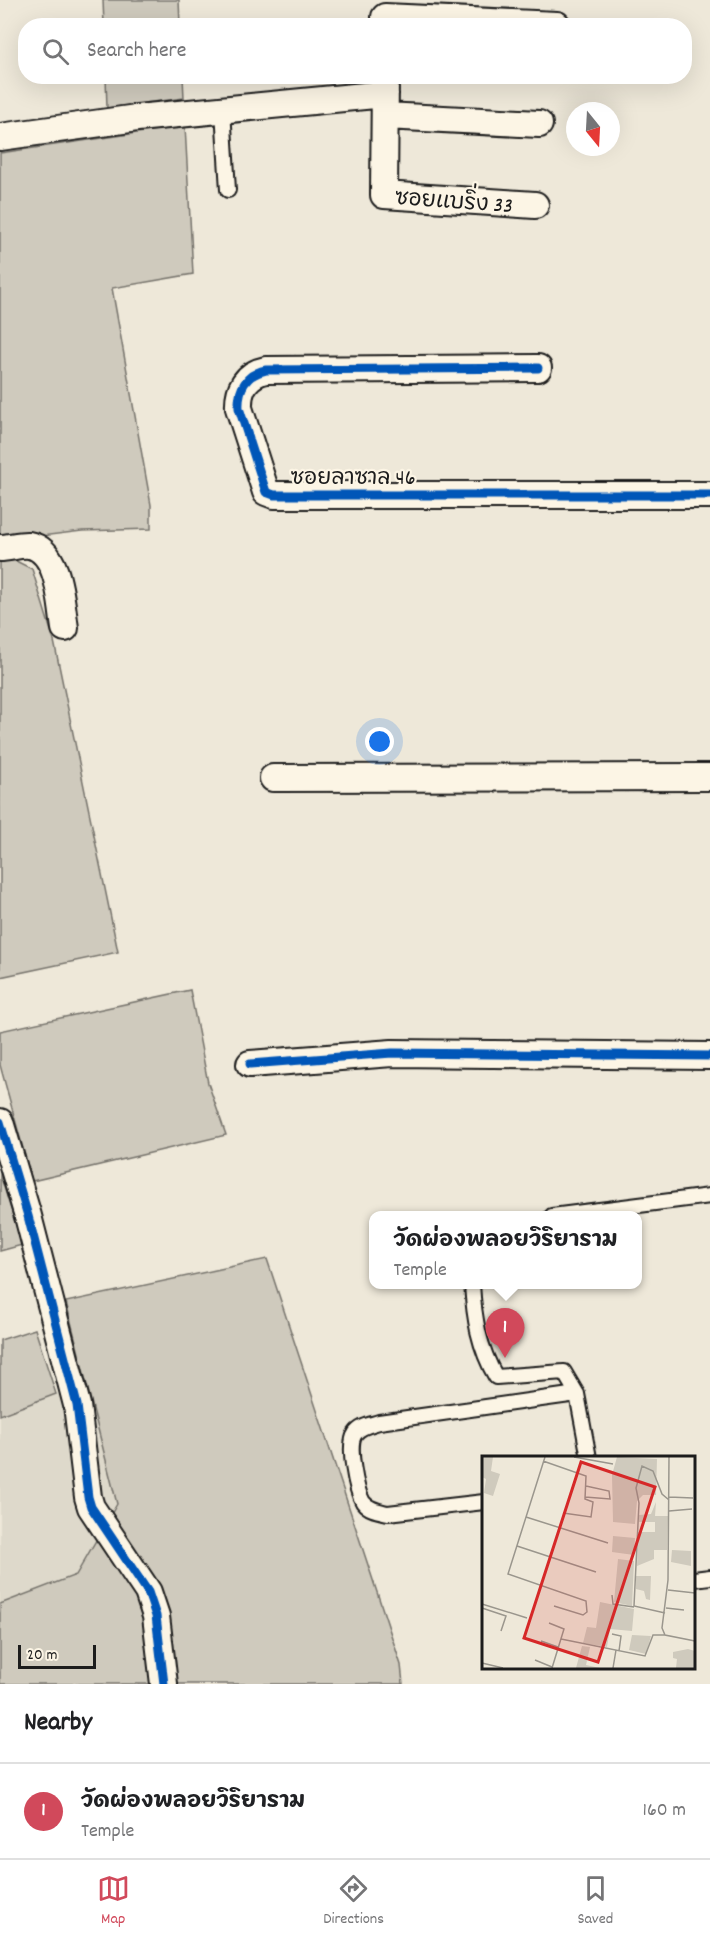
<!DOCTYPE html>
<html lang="en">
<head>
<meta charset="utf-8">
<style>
	body { margin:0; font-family:Dekko,"Playpen Sans Thai",sans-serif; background:#f2f2f2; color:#202124 }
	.compass { position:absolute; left:566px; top:102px; width:54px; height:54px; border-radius:50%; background:#fff; box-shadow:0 6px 24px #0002; rotate:162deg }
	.scale { position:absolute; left:18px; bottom:15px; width:78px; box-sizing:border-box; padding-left:6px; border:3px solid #1c1c1c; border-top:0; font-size:16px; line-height:21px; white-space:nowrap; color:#1c1c1c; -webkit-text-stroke:4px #fcf5e5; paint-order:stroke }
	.you { position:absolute; left:380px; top:742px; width:21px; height:21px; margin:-15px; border:4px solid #fff; border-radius:50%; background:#1a73e8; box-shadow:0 0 0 9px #1a73e833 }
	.badge { display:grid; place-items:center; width:39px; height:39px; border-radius:50%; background:#d1495b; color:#fff; font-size:20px; font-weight:700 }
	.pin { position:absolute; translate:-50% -50px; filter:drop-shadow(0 2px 3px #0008) }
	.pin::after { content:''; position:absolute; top:32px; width:21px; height:18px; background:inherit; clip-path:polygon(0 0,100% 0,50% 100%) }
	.popup { position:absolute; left:369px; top:1211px; width:273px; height:78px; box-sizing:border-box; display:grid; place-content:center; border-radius:12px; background:#fff; filter:drop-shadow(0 2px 4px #0005); font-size:20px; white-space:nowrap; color:#757577 }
	.popup b { font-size:22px; color:#202124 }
	.popup::after { content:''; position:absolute; left:50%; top:100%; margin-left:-12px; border:12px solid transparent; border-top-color:#fff }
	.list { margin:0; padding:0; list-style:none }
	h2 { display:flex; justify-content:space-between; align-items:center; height:78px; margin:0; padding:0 24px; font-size:26px }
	h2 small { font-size:20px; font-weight:400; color:#757577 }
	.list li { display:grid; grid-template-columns:39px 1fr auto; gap:18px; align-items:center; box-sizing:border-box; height:96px; padding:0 24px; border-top:2px solid #e0e0e0 }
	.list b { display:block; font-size:22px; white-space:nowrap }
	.list p { margin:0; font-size:20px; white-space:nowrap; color:#757577 }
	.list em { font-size:20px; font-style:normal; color:#757577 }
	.icon { flex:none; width:33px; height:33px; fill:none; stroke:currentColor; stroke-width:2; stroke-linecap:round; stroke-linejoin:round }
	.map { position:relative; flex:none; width:710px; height:1684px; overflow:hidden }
	.search { position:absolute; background:#fff; box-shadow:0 6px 24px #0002; left:18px; right:18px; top:18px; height:66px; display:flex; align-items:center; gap:15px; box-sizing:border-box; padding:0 21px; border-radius:24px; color:#757577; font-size:22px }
	.sheet { height:174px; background:#fff }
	nav { display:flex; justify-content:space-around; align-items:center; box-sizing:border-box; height:84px; border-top:2px solid #e0e0e0; background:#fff; font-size:16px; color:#757577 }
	nav a { display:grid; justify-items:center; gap:3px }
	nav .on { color:#d1495b }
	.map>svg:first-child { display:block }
	.built { fill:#ded9cb }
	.green { fill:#cfcabd; stroke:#76736c; stroke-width:1.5 }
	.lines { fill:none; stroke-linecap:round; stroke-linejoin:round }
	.service-casing { stroke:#1c1c1c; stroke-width:18 }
	.minor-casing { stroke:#1c1c1c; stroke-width:30 }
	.service { stroke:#fcf5e5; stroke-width:14 }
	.minor { stroke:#fcf5e5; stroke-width:26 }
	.cycleway-casing { stroke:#fcf5e5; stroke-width:13 }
	.cycleway { stroke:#0057b8; stroke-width:9 }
	.labels { text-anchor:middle; stroke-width:4.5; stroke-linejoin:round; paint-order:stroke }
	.street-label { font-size:22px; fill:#1c1c1c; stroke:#fcf5e5 }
	.inset-road { fill:none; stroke:#9a968d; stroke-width:1.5 }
	.view { fill:#d62828; fill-opacity:0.15; stroke:#d62828; stroke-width:3 }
	.inset-edge { fill:none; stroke:#1c1c1c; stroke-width:3 }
</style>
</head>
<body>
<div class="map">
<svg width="710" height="1684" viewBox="0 0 710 1684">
	<rect width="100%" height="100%" fill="#eee8d9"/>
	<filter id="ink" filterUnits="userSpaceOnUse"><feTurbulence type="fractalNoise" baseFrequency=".0167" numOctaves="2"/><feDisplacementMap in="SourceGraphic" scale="12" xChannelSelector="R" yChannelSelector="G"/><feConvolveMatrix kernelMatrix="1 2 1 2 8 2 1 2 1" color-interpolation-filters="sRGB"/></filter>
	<g filter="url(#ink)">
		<path class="built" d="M88 1389 118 1504 76 1575 0 1604V1415L56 1394Z"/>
		<path class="green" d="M103 0H179L180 25H104Z
			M106 77H183L184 98 107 108Z
			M185 126 193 274 112 288 151 505V529L82 531 0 541V153Z
			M14 560 32 569 54 641 118 952 0 977V562Z
			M190 990 208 1083 226 1135 32 1181 0 1065V1031Z
			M0 1174 22 1245 0 1251Z
			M267 1259 401 1665 403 1684H0V1604L76 1575 117 1504 66 1302Z
			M35 1329 56 1394 0 1415V1340Z"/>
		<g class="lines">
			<g class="service-casing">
				<path id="service" d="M223 110 228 190
					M552 1216 710 1196
					M472 1284C474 1318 479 1348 496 1377L564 1372 577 1394 589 1458
					M484 1502 388 1513C379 1511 369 1510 363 1502 356 1490 347 1445 355 1434 360 1426 370 1425 379 1422L577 1394
					M694 1579 710 1577"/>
			</g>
			<g class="minor-casing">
				<path id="minor" d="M385 17 557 25
					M385 77 384 195 535 205
					M385 116 539 124
					M0 137 137 118 385 94
					M538 368 266 370C246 374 238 389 239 408L266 492 274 495H710
					M0 548C9 548 20 544 29 545 60 550 61 604 65 628
					M273 778 710 777
					M250 1064 392 1053 710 1056
					M0 1122 28 1216 77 1405 88 1497 91 1507 148 1592 156 1616 164 1684"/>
			</g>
			<use href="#service" class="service"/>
			<use href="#minor" class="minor"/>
			<g class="cycleway-casing">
				<path id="cycleway" d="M538 368 266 370C246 374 238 389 239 408L266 492 274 495H710
					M250 1064 392 1053 710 1056
					M0 1122 28 1216 77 1405 88 1497 91 1507 148 1592 156 1616 164 1684"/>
			</g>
			<use href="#cycleway" class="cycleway"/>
		</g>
	</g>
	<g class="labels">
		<g class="street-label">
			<text transform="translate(454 200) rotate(4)" y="8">ซอยแบริ่ง 33</text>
			<text x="353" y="484">ซอยลาซาล 46</text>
		</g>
	</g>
	<g transform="translate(482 1456)">
		<rect width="213" height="213" fill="#eee8d9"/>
		<path d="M11 1 9 15 18 18 11 40 2 37 4 23 0 21V1ZM135 1 175 3 174 39H161L155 45 153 68 131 66 130 19ZM174 46 173 60H186L185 94H172V103L155 110 156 76H173V66H157V59L169 58ZM131 80 153 82 152 99 130 96ZM190 94 209 95V110L189 106ZM136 103 152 105 150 150 132 146ZM154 120H169L168 144 164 143 162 135 154 133ZM118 146 152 153 150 175 128 173 125 191 101 187 105 171 114 172ZM150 179 169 180 164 198 147 194ZM100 190 108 191 104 209 118 212H94ZM206 193 213 195V212H194L195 203 191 202V196Z" fill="#cfcabd"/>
		<path class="inset-road" d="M63 1 26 118 104 145 105 156 101 159 72 150M92 1 131 8M187 1 186 124 180 172 183 179 213 185M61 5 104 20 103 43 111 46 109 61 81 57M103 41 128 43 127 35 104 30M187 41 211 42M187 55 210 53M44 61 126 87M35 90 114 116M186 134 213 137M130 139 131 148 152 151M0 148 45 162M0 152 24 160 19 175M184 152 202 154M183 157 152 150 157 47 154 32 160 10 171 15 180 38 187 44M67 167 82 173 70 212M130 178 139 180 137 195M79 183 163 200 171 179H183M59 185 76 191M53 204 70 211M0 207 21 212M131 212 134 194"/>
		<path class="view" d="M99 6 173 31 116 206 42 182Z"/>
		<rect width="213" height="213" class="inset-edge"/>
	</g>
</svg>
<svg class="compass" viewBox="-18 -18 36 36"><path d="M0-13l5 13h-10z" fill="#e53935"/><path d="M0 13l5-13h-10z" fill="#757577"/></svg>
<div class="scale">20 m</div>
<div class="you"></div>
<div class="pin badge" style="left:505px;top:1358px">1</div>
<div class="popup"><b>วัดผ่องพลอยวิริยาราม</b>Temple</div>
<div class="search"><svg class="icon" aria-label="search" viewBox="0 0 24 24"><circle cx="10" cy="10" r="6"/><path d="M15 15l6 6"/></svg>Search here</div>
</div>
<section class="sheet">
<h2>Nearby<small></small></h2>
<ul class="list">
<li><span class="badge">1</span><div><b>วัดผ่องพลอยวิริยาราม</b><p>Temple</p></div><em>160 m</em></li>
</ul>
</section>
<nav>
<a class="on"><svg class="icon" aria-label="map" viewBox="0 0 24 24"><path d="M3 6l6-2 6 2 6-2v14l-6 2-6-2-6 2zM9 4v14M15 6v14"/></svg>Map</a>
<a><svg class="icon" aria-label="directions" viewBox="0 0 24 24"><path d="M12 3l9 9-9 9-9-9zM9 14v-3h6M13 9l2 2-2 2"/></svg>Directions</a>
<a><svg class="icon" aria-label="saved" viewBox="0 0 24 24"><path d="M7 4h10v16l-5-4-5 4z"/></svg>Saved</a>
</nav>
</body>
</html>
